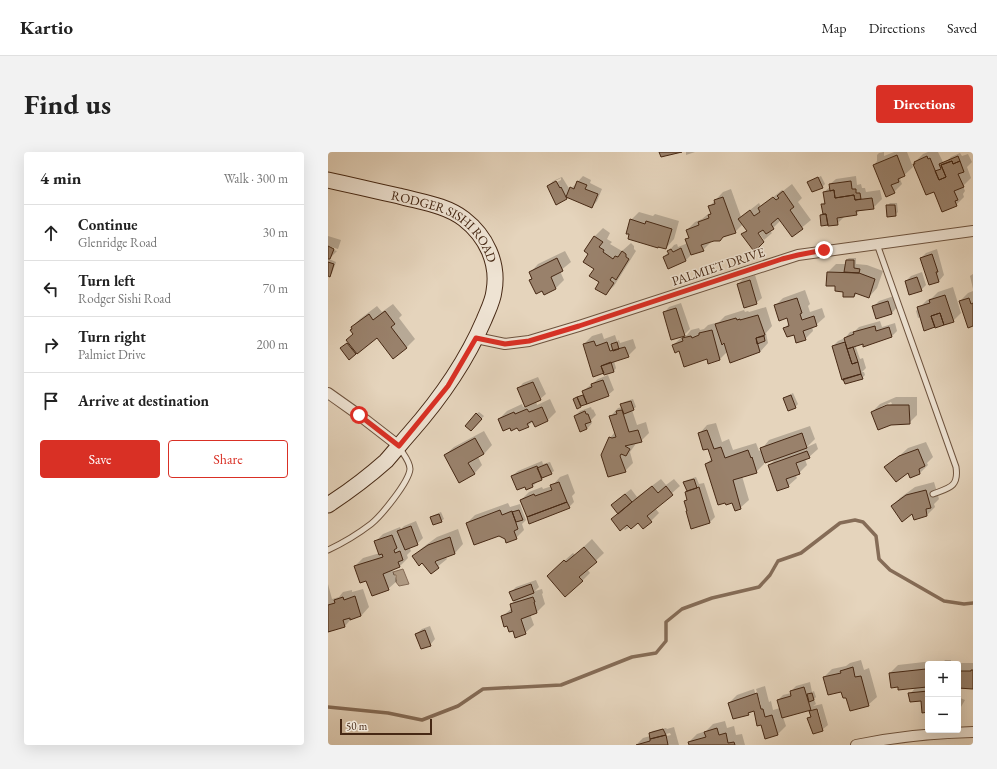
<!DOCTYPE html>
<html lang="en">
<head>
<meta charset="utf-8">
<style>
	body { margin:0; font-family:"EB Garamond",serif; background:#f2f2f2; color:#222 }
	.controls { position:absolute; right:12px; bottom:12px; display:grid; overflow:hidden; border-radius:4px; box-shadow:0 4px 16px #0002 }
	.controls button { width:36px; height:36px; display:grid; place-items:center; padding:0; border:0; border-bottom:1px solid #e0e0e0; background:#fff; color:#222; font:20px sans-serif }
	.scale { position:absolute; left:12px; bottom:10px; width:92px; box-sizing:border-box; padding-left:4px; border:2px solid #462814; border-top:0; font-size:11px; line-height:14px; white-space:nowrap; color:#462814; -webkit-text-stroke:3px #eee3d3; paint-order:stroke }
	.stop { position:absolute; width:12px; height:12px; margin:-9px; border:3px solid #d93025; border-radius:50%; background:#fff }
	.stop.end { background:#d93025; border-color:#fff; box-shadow:0 1px 4px #0008 }
	.list { margin:0; padding:0; list-style:none }
	h2 { display:flex; justify-content:space-between; align-items:center; height:52px; margin:0; padding:0 16px; font-size:17px }
	h2 small { font-size:13px; font-weight:400; color:#767676 }
	.list li { display:grid; grid-template-columns:26px 1fr auto; gap:12px; align-items:center; box-sizing:border-box; height:56px; padding:0 16px; border-top:1px solid #e0e0e0 }
	.list b { display:block; font-size:15px; white-space:nowrap }
	.list p { margin:0; font-size:13px; white-space:nowrap; color:#767676 }
	.list em { font-size:13px; font-style:normal; color:#767676 }
	.actions { display:flex; gap:8px; padding:12px 16px }
	.actions a { flex:1; padding:9px 0; border:1px solid #d93025; border-radius:4px; text-align:center; font-size:14px; color:#d93025 }
	.actions .main { background:#d93025; color:#fff }
	.icon { flex:none; width:22px; height:22px; fill:none; stroke:currentColor; stroke-width:2; stroke-linecap:round; stroke-linejoin:round }
	.map { position:relative; flex:none; width:645px; height:593px; overflow:hidden; border-radius:4px }
	header { display:flex; align-items:center; gap:24px; box-sizing:border-box; height:56px; padding:0 20px; background:#fff; border-bottom:1px solid #e0e0e0 }
	header strong { font-size:19px }
	nav { display:flex; gap:22px; margin-inline-start:auto; font-size:14px }
	.intro { display:flex; align-items:center; justify-content:space-between; box-sizing:border-box; height:96px; padding:0 24px }
	h1 { margin:0; font-size:28px }
	.button { padding:10px 18px; border-radius:4px; background:#d93025; color:#fff; font-size:14px; font-weight:700 }
	main { display:flex; gap:24px; padding:0 24px }
	aside { flex:1; background:#fff; border-radius:4px; box-shadow:0 4px 16px #0002 }
	.map>svg:first-child { display:block }
	.water { fill:#af9a83; stroke:#856c57 }
	.shadow { fill:#0003; fill-rule:evenodd }
	.lines { fill:none; stroke-linecap:round; stroke-linejoin:round }
	.stream { stroke:#856c57; stroke-width:3.5 }
	.building { fill:#99816b; stroke:#462814 }
	.lane-casing { stroke:#6e533e; stroke-width:7 }
	.street-casing { stroke:#6e533e; stroke-width:12 }
	.secondary-casing { stroke:#462814; stroke-width:17 }
	.lane { stroke:#eee3d3; stroke-width:5 }
	.street { stroke:#eee3d3; stroke-width:10 }
	.secondary { stroke:#eee3d3; stroke-width:15 }
	.route { stroke:#d93025; stroke-width:5 }
	.labels { text-anchor:middle; stroke-width:3; stroke-linejoin:round; paint-order:stroke }
	.street-label { font-size:13px; fill:#462814; stroke:#eee3d3 }
</style>
</head>
<body>
<header>
<strong>Kartio</strong>
<nav><a>Map</a><a>Directions</a><a>Saved</a></nav>
</header>
<div class="intro"><h1>Find us</h1><a class="button">Directions</a></div>
<main>
<aside>
<h2>4 min<small>Walk · 300 m</small></h2>
<ul class="list">
<li><svg class="icon" aria-label="ahead" viewBox="0 0 24 24"><path d="M12 20V5M6 11l6-6 6 6"/></svg><div><b>Continue</b><p>Glenridge Road</p></div><em>30 m</em></li>
<li><svg class="icon" aria-label="left" viewBox="0 0 24 24"><path d="M17 20v-9H6M10 6l-5 5 5 5"/></svg><div><b>Turn left</b><p>Rodger Sishi Road</p></div><em>70 m</em></li>
<li><svg class="icon" aria-label="right" viewBox="0 0 24 24"><path d="M7 20v-9h11M14 6l5 5-5 5"/></svg><div><b>Turn right</b><p>Palmiet Drive</p></div><em>200 m</em></li>
<li><svg class="icon" aria-label="arrive" viewBox="0 0 24 24"><path d="M6 21V4h12l-3 4 3 4H6"/></svg><div><b>Arrive at destination</b></div></li>
</ul>
<div class="actions"><a class="main">Save</a><a>Share</a></div>
</aside>
<div class="map">
<svg width="645" height="593" viewBox="0 0 645 593">
	<rect width="100%" height="100%" fill="#e5d4bc"/>
	<filter id="stains"><feTurbulence type="fractalNoise" baseFrequency=".005" numOctaves="4"/><feColorMatrix values="0 0 0 0 .2 0 0 0 0 .09 0 0 0 0 .02 0 0 0 .5 -.17"/></filter>
	<radialGradient id="worn" r=".72"><stop offset=".6" stop-color="#630" stop-opacity="0"/><stop offset="1" stop-color="#630" stop-opacity=".3"/></radialGradient>
	<path class="water" d="M75 417 81 432 71 434 68 430V423H66L65 420Z"/>
	<path class="shadow" d="M358 0H367L358 3Z
		M556 0V4L566 0H579L585 15 572 27 574 32 566 40 546 13 549 9V3L551 1Z
		M600 0H610L616 12 623 5 632 1 634 4 640 2 644 10 639 15 643 26 635 34 637 39 635 42 636 45 628 53 606 39 588 12 587 10 595 2Z
		M255 24 263 28 262 31 274 37 269 49 264 55 240 45 238 46 220 34 225 29 234 25 242 38ZM233 26V28L225 32V30Z
		M493 24 497 32 494 35 481 30Z
		M528 24 529 33 533 32 534 36H537L538 40 552 38 554 47 545 56 533 57 528 62 517 64 509 72 493 63 495 60 494 52 498 49 496 40 503 34 502 32 508 27Z
		M464 32 474 46 470 50 483 68 465 83 453 68 442 79 444 81 436 88 428 77 415 82 419 78 415 72 407 80 383 89V90L375 98 363 103 358 108 336 105 346 93 349 92 350 95 360 91 358 88 361 85 359 78 367 70 374 67 380 62 383 61 381 55 395 40 403 37 413 65 431 51 433 55 454 38 455 39Z
		M562 51H569L570 60 567 63 559 54Z
		M311 60 325 64 327 62 351 69 346 87 338 96 303 68Z
		M275 76 282 81 279 87 284 90 282 92 294 99 303 91 306 94V97L308 99 286 134 277 142 262 101 257 99 267 84Z
		M0 84 13 88 10 97 0 94Z
		M0 96 9 99 1 107 8 110 4 121 2 124 0 123Z
		M609 97 616 123 611 129 601 132 593 106 598 101Z
		M237 99 243 110 232 119 236 128 228 136 217 142 214 137 202 128 205 125 202 121 210 112Z
		M521 106H528V112L539 113 555 119 549 136 541 145 530 141 526 144 508 133H499L500 120 508 112H518V108Z
		M594 120 598 133 593 138 578 129 583 124Z
		M645 122V137L642 124Z
		M427 123 434 146 428 151 410 132 415 127Z
		M625 135 633 161 625 169 593 165 590 166 588 159 599 148 604 146 610 140Z
		M477 138 482 152 480 154 482 160 494 156 497 165 488 173 484 174 485 179 477 187 457 176 461 171 459 165 447 154 455 146Z
		M645 139V173L632 149 640 141Z
		M566 144 569 155 564 161 549 165 546 154 551 149Z
		M353 151 362 177 356 183 336 161 341 155Z
		M65 152 74 163 71 166 87 187 79 195 50 185 27 202 16 194 21 190 26 182 24 175 32 167 49 154 54 160Z
		M438 155 444 174 438 181 440 191 432 200 400 199 392 207 379 206 351 198 345 193 354 185 359 183 363 178 371 176 372 178 376 177 380 173 391 170 397 164 416 158 417 160 420 159 421 160Z
		M552 169 554 175 567 171 569 179 564 184 527 193 532 207 535 206 538 216 534 220H536L537 223 534 226 505 194 510 189 517 186 522 180 527 179 531 175Z
		M274 181 276 187 287 183 289 189 291 188 292 191 305 187 308 196 300 204 286 209 288 216 286 219 277 222 256 192 264 184Z
		M280 223 286 238 280 243 250 255 246 247 256 242 255 239 270 227Z
		M210 225 218 242 212 247 208 249 209 253 222 247 228 260 220 268 207 274 205 269 200 274 182 275 171 267 179 259 194 252 195 255 197 254 190 237 195 231Z
		M465 241 470 252 467 255 456 246Z
		M568 245H589V263L581 271 544 260 552 252ZM563 250 564 252 553 257V255Z
		M305 247 308 255 304 258 309 273 318 270 321 281 313 289 309 290 302 300 305 311 297 319 282 286 287 280 282 265 290 256 294 255V253L296 250Z
		M263 255 264 258 265 257 268 263 263 268 264 271 259 277 247 264 252 259Z
		M151 260 156 264 146 275 148 262Z
		M388 271 394 290 401 287 405 298 428 291 431 299 433 298 441 288 482 274 487 287 479 295 488 291 490 297 481 305 477 307 479 313 471 321 467 322 469 326 460 334 441 313 449 306 436 310V312L428 320 414 324 421 348 412 356 405 350 378 312 384 306 381 295 371 282 379 273ZM467 306 471 318H469Z
		M156 279 164 293 156 302 150 305 154 313 146 322 117 303 126 295Z
		M598 290 605 305 599 311 600 313 592 321 582 325 580 320 558 316 580 296Z
		M214 309 215 312 222 310 226 319 210 329 205 334 184 324 190 319Z
		M240 322 247 341 244 344 246 350 241 355 193 348 201 340 214 335 215 337 224 334 232 325Z
		M368 325 371 332 376 331 387 365 382 370 357 349 360 347 358 340 359 339 356 330 359 328Z
		M333 327 338 333 346 327 352 334 327 356 331 361 323 369 310 370 297 378 296 377 299 374 298 373 284 367 290 361 284 353 289 348 303 337 309 345Z
		M606 330 611 347 606 352 607 355 599 363 587 367 585 361 564 354 572 346 587 335Z
		M180 351 182 355 192 352 198 368 194 372 196 378 188 386H177L139 371 147 363Z
		M113 360 116 367 113 369 103 365 106 363Z
		M88 369 95 386 89 392 81 395 83 399 79 403 80 406 72 414 64 417 69 429 60 437 39 428 27 414 35 406 52 401 47 390 55 382 72 375 73 377 76 374Z
		M130 377 135 392 127 401 117 404 119 407 103 420 95 409 86 404 94 396 109 385Z
		M264 387 276 401 259 417 262 421 254 429 228 416 245 401 247 403Z
		M208 428 211 435 207 439 214 437 215 441 214 442 217 452 209 460 202 462 206 473 197 481 185 478 179 473 174 465 184 456 183 453 189 446 183 440 188 435Z
		M0 432 4 447 11 445 15 440 24 438V440L35 437 41 455 33 464 24 466 17 474 0 479Z
		M102 474 107 487 102 493 88 482 94 477Z
		M533 508 536 518 541 516 549 545 540 553 514 539 496 525 504 517 518 514 522 511Z
		M617 508H623V512H614Z
		M605 509 606 512H600V559L594 548 582 542 588 535 571 534 562 521 570 513Z
		M632 511H645V536L630 535V512Z
		M482 530 484 540 486 539 488 545 486 547 488 552 485 554 494 552 500 573 495 577 490 557 488 559 494 578 480 566 484 563 483 559 485 557 455 565 458 574 450 582 433 572 427 558 420 562 401 551 409 543 426 537 431 553H433L428 537 437 534 441 550 443 549 445 558 452 556 450 548 455 543 463 541V539L468 534Z
		M630 545 637 548 633 555 630 554Z
		M397 569 399 576 406 574 408 583 414 582 417 593H362L361 590 369 582 378 579 385 572Z
		M346 575 351 593H308L315 586 322 584V582L324 579 338 576 339 577ZM342 581 343 583 322 588 325 585Z"/>
	<g class="lines">
		<path class="stream" d="M0 555 60 561 94 568 130 554 155 537 233 533 304 505 328 501 338 489V470L354 457 384 446 431 435 442 423 450 409 473 401 512 371 527 368 535 370 548 384 551 407 562 418 616 449 636 452 645 451"/>
	</g>
	<path class="building" d="M331 0H354L333 5Z
		M569 3 577 24 570 27 571 30 563 33 567 41 558 45 545 13Z
		M599 4 600 7 602 6 611 28 618 25 613 13 624 9 625 12 632 9 636 20 630 22 636 35 626 39 630 48 627 49 629 54 614 60 606 40 598 43 585 12H587L586 10Z
		M630 4 632 9 625 12 624 9 613 13 618 25 611 28 607 19 613 17 611 12Z
		M490 25 495 36 484 40 479 30Z
		M228 29 232 36 233 35 239 47 228 53 219 34Z
		M249 29 259 33 257 37 270 42 264 56 238 45 242 35 246 37Z
		M523 29 524 37H528V41H532L533 47 527 48 526 43 507 46 506 38 502 39 501 32Z
		M506 38 507 46 526 43 527 48 544 46 546 57 528 59 529 63 509 66 510 73 500 74 498 62H495L493 52H497L495 40Z
		M455 39 466 55 462 58 475 77 464 85 450 66 443 72 446 77 438 82 435 78 430 81 436 90 429 97V96L425 98 413 82 419 79 410 67 422 58 426 64 432 60 430 56 445 45 448 48 451 46 449 44Z
		M395 45 408 81 395 85 392 89H386L373 93 376 99 363 103 357 87 361 86 358 78 371 73 370 70 381 66 380 63 383 62 380 54 387 52 386 48Z
		M558 53H567L568 64 559 65Z
		M498 62 500 73 493 74 492 63Z
		M302 67 317 72 318 69 344 77 338 97 330 95V96L300 87 301 82H298Z
		M266 84 275 90 271 95 276 98 275 100 285 107 287 104 290 105 294 99 298 102V105L301 107 288 128 284 125 282 128 286 131 278 143 267 137 271 130 261 124 266 117 255 110 260 102 256 99Z
		M0 94 6 97 2 107H0Z
		M353 96 358 109 340 117 335 105 341 102 339 99 343 97 345 100Z
		M604 102 610 120H608L611 130 601 133 592 106Z
		M229 106 235 119 223 125 228 137 216 143 214 139 208 142 201 128 204 127 201 120Z
		M518 108H526V116L532 117 531 121 516 120Z
		M0 110 6 112 2 125 0 124Z
		M499 120 531 121 547 127 541 146 527 141 526 145H515V140L507 139V134H498Z
		M589 125 594 139 581 143 577 129Z
		M422 128 429 152 416 156 409 132Z
		M617 143 626 170 616 173 612 161 603 164 607 175 596 179 589 155 602 151 601 148Z
		M469 146 474 161 472 162 474 168 486 164 489 174 475 179 478 188 468 191 466 183 459 185 455 176 461 174 459 166 451 169 446 153Z
		M641 146 643 152 645 151V174L640 176 631 149Z
		M560 149 564 162 548 167 544 154Z
		M348 156 357 184 343 188 335 160Z
		M57 159 67 172 63 175 79 196 65 207 49 186 29 202 18 188 25 182 22 178 24 177 23 175 41 162 45 168Z
		M612 161 616 173 607 176 603 164Z
		M430 163 437 183 428 186 432 200 402 211 396 191 394 193 387 172 408 166 409 168 412 167V168Z
		M547 174 548 179 561 175 564 185 535 195V192L519 197 516 186 526 182 525 180Z
		M384 178 392 208 380 212 379 207 356 215 351 199 347 201 344 193 355 189 354 186 363 184 364 186 371 183V181Z
		M436 184 437 189 429 192 428 186Z
		M266 189 268 194 279 190 282 199 297 195 301 205 273 214 276 221 265 225 255 192Z
		M289 190 291 197 285 199 283 192Z
		M517 190 524 212 530 210 533 222 514 228 504 194Z
		M19 191 28 202 21 208 12 196Z
		M525 195 530 210 524 212 519 197Z
		M283 210 286 220 276 223 273 214Z
		M533 222 535 227 517 232 515 227Z
		M275 228 281 244 259 252 254 239 264 235 263 232Z
		M205 230 213 248 197 255 189 236Z
		M255 243 259 252 253 254 249 245Z
		M463 243 468 256 460 259 455 246Z
		M249 245 253 255 249 257 245 247Z
		M303 249 306 258 296 262 292 252Z
		M559 253H581L582 272 563 273 550 278 543 260Z
		M214 255 220 269 207 275 204 269 199 272 201 275 191 279 189 276 183 279 182 276 175 279 170 267 186 260 187 262 199 257 201 260Z
		M294 258 301 280 310 278 314 290 297 294 302 297 298 304 293 302 292 304 298 320 280 325 273 303 281 285 284 286 288 285 281 264 289 262 288 259Z
		M257 259 258 262H260L263 270 257 272 259 277 252 280 246 264Z
		M148 261 154 267 143 279 137 274Z
		M379 278 386 297 393 295 397 306 420 298 423 306 424 305 429 321 405 328 413 357 407 359 404 351 398 353 397 351 390 353 377 312 384 309 380 297 375 298 370 281Z
		M474 281 479 296 437 311 432 296Z
		M147 286 156 302 140 311 147 322 131 331 116 303Z
		M590 297 597 314 591 317 592 322 582 326 580 321 568 330 556 315 571 304Z
		M479 299 482 306 468 311 472 322 458 327 461 335 449 339 440 313Z
		M219 312 224 322 214 326 209 316Z
		M209 314 214 328 204 332 205 335 198 338 197 335 189 338 183 324Z
		M366 327 369 336 359 339 355 330Z
		M231 330 239 350 199 365 192 348 206 342 207 344 224 338 222 333Z
		M324 334 330 341 338 334 345 343 319 364 324 370 315 377 310 371 303 377 299 373 292 379 283 367Z
		M371 335 382 371 363 377 358 359H359L356 349 359 348 357 340Z
		M598 338 603 356 598 357 599 364 586 368 584 362 574 370 563 354 578 343Z
		M297 342 304 350 290 362 283 353Z
		M239 350 242 356 201 372 199 365Z
		M172 358 174 363 184 359 190 377 186 379 189 387 178 391 177 387 171 384 146 393 138 371Z
		M191 358 195 368 188 370 184 360Z
		M111 362 114 370 105 373 102 365Z
		M83 374 90 393 77 398 69 379Z
		M64 383 69 396 66 398 67 401 72 399 75 408 70 410 72 415 55 422 61 438 44 444 38 429 32 431 26 414 55 405 54 402 51 403 46 389Z
		M122 385 127 402 108 409 107 410 111 416 103 422 94 411 91 414 84 404 100 393Z
		M256 395 269 410 251 425 255 429 237 445 219 424 236 408 238 410Z
		M203 432 206 441 185 449 181 440Z
		M27 444 33 464 22 468V466L15 468 17 475 0 480V453L7 451 6 448 15 445 16 448Z
		M205 445 207 450H206L209 461 193 467 198 482 187 486 185 479 181 480 179 474 176 475 173 464 184 460 182 452Z
		M97 478 103 494 93 497 87 482Z
		M525 515 527 525 533 524 541 554 522 559 518 546H515L513 540 500 543 495 525 513 521 512 519Z
		M598 517V524H600V536L599 535 570 538V535L563 536 561 521Z
		M643 518H645V537L630 536V519H643Z
		M476 535 483 558 454 566 449 548 463 544 462 539Z
		M600 539V560L594 561 593 549 582 550 580 541Z
		M429 541 433 557H435L437 565 444 563 450 583 437 587 433 573 429 574 426 559 420 561 421 563 405 567 400 551Z
		M484 541 486 548 481 550 479 542Z
		M489 557 495 579 485 582 479 566 483 565 481 559Z
		M389 576 391 583 398 581 400 591 406 590 407 593H361L360 590 378 585 376 580Z
		M335 577 338 583 322 587 321 581Z
		M338 583 340 593H308L322 589V587Z"/>
	<g class="lines">
		<g class="lane-casing">
			<path id="lane" d="M549 92 628 315C631 335 621 336 605 342
				M0 398C15 391 30 382 43 372 53 364 81 330 82 317 82 309 75 302 71 295"/>
		</g>
		<g class="street-casing">
			<path id="street" d="M148 186 177 192 201 189 251 174 470 103 645 79
				M0 241 31 263 71 294
				M528 593C566 585 606 581 645 580"/>
		</g>
		<g class="secondary-casing">
			<g id="secondary">
				<path id="s1" d="M0 28C24 33 47 39 71 44 93 50 118 53 136 67 158 84 171 111 166 139 165 149 160 158 156 168 138 210 112 247 82 281 74 290 66 300 58 309 40 325 20 340 0 353"/>
			</g>
		</g>
		<use href="#lane" class="lane"/>
		<use href="#street" class="street"/>
		<use href="#secondary" class="secondary"/>
	</g>
	<g class="lines">
		<path class="route" d="M31 263 71 294 120 234 148 186 177 192 201 189 251 174 454 107 470 103 496 98"/>
	</g>
	<g class="labels">
		<g class="street-label">
			<text dy="5" stroke="none"><textPath href="#s1" startOffset="130">RODGER SISHI ROAD</textPath></text>
			<text transform="translate(390 114) rotate(-18)" y="5">PALMIET DRIVE</text>
		</g>
	</g>
	<rect width="100%" height="100%" filter="url(#stains)"/>
	<rect width="100%" height="100%" fill="url(#worn)"/>
</svg>
<div class="controls">
<button>+</button>
<button>−</button>
</div>
<div class="scale">50 m</div>
<div class="stop" style="left:31px;top:263px"></div>
<div class="stop end" style="left:496px;top:98px"></div>
</div>
</main>
</body>
</html>
